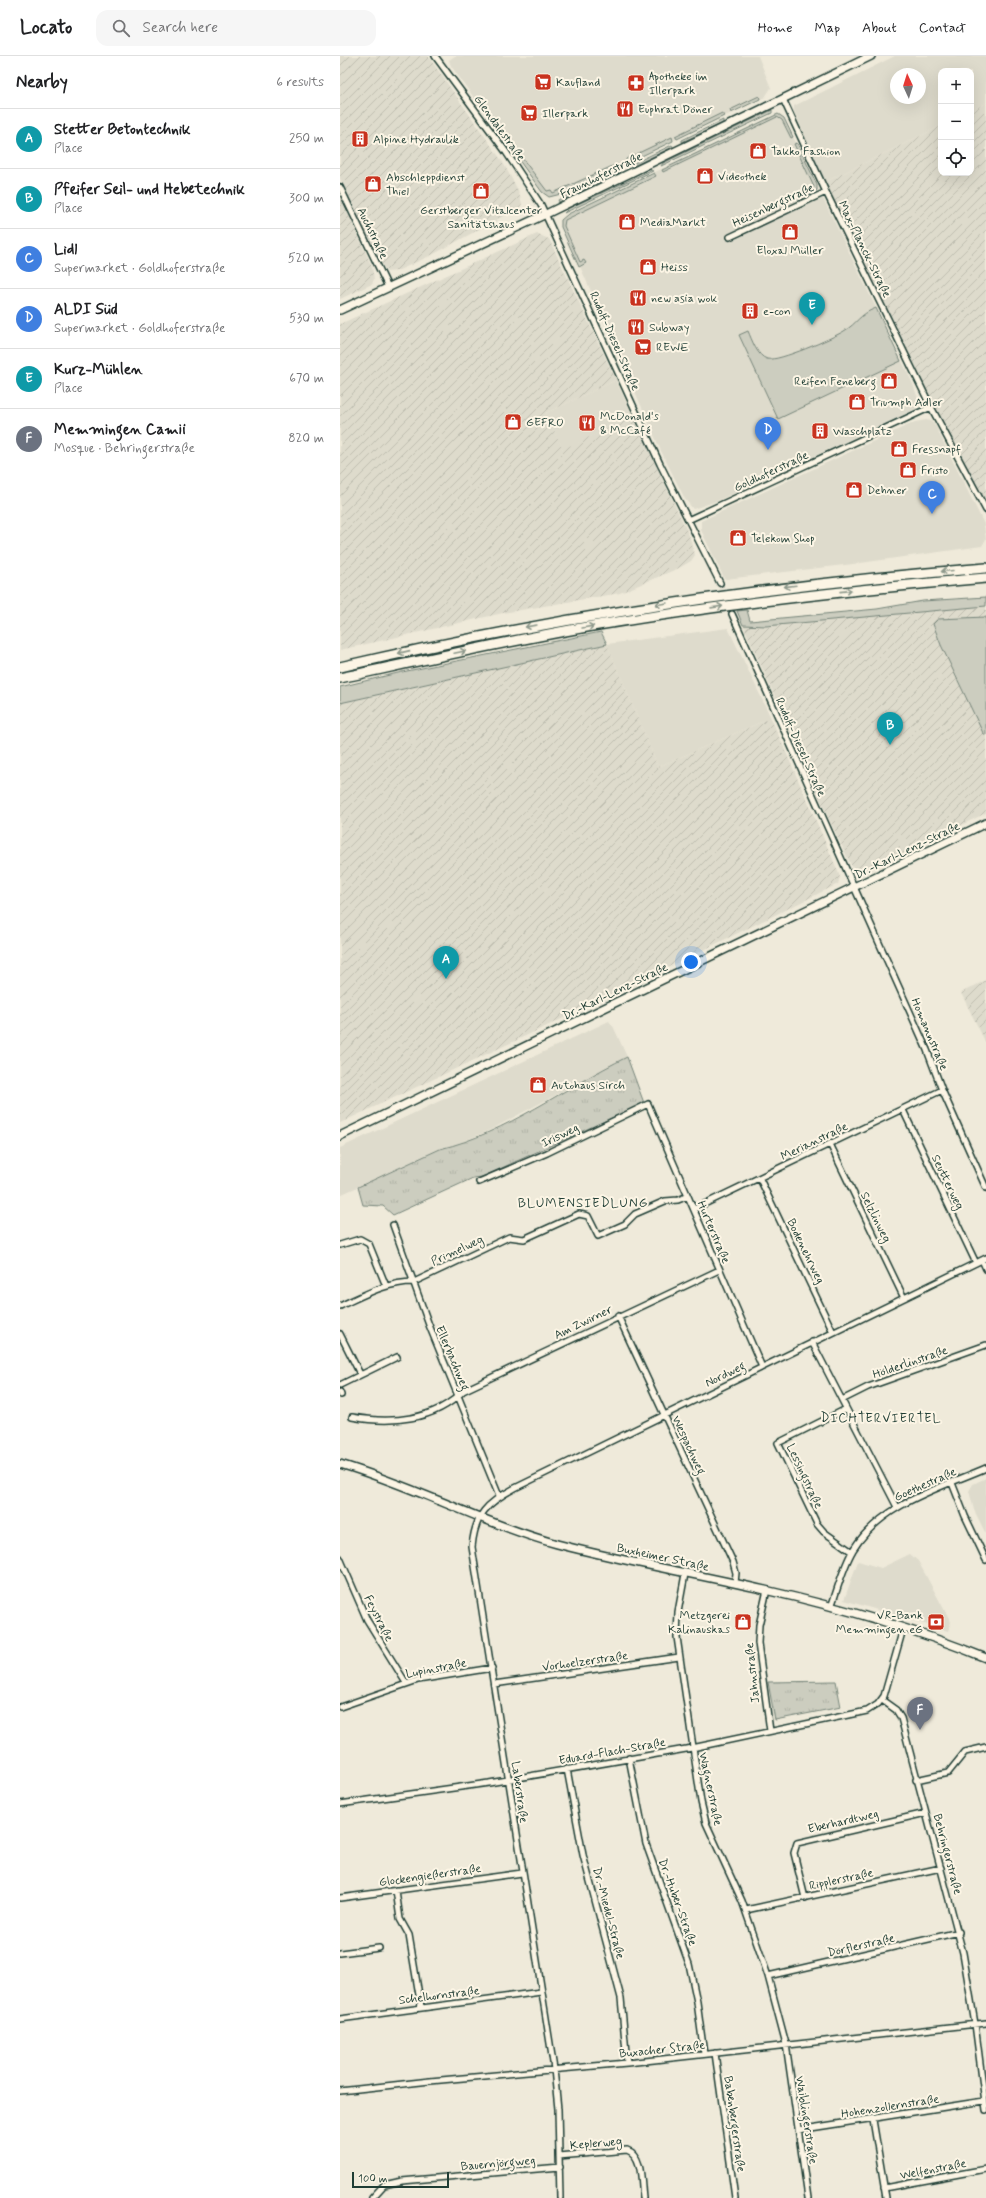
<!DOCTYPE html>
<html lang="en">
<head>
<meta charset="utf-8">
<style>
	body { margin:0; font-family:Mynerve,sans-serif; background:#f6f6f6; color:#202124 }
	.controls { position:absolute; right:12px; top:12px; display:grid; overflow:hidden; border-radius:8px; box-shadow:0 4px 16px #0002 }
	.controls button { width:36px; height:36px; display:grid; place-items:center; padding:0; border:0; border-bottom:1px solid #e0e0e0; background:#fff; color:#202124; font:20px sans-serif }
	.compass { position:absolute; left:550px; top:12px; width:36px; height:36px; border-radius:50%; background:#fff; box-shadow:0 4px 16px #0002; rotate:356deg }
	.scale { position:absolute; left:12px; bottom:10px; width:97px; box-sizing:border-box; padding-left:4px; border:2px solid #1f3d34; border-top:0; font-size:11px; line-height:14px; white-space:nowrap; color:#1f3d34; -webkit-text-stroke:3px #fcf5e5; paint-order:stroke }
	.you { position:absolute; left:351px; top:906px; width:14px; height:14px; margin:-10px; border:3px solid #fff; border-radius:50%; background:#1a73e8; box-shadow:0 0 0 6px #1a73e833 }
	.badge { display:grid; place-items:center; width:26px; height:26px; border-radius:50%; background:#7c3aed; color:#fff; font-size:13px; font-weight:700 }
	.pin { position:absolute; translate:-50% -33px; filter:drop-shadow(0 1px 2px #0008) }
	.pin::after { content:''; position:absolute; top:21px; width:14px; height:12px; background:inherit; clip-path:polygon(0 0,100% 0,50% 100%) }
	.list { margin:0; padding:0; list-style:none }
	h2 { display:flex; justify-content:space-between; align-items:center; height:52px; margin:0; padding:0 16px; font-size:17px }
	h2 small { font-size:13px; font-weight:400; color:#757577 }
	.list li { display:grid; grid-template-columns:26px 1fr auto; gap:12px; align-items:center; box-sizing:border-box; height:60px; padding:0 16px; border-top:1px solid #e0e0e0 }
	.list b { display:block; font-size:15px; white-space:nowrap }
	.list p { margin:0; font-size:13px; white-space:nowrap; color:#757577 }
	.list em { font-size:13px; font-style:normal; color:#757577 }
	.icon { flex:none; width:22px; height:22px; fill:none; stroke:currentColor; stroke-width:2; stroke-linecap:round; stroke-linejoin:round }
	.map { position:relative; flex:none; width:646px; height:2142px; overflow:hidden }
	header { display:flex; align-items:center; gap:24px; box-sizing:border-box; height:56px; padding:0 20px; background:#fff; border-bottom:1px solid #e0e0e0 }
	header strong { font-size:19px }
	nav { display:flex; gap:22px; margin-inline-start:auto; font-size:14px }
	.search { width:280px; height:36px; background:#f6f6f6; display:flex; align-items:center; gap:10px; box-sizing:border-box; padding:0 14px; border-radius:12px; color:#757577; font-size:15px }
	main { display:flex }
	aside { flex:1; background:#fff }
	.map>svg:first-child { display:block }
	.built { fill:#dedbcc; fill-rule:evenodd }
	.industrial { fill:url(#industrial-furrows) }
	.green { fill:#cccdbf; stroke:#76857a }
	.park { fill:url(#park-tufts); stroke:#76857a }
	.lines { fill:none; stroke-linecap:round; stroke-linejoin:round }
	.street-tunnel { stroke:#c5c7b9; stroke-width:5; stroke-dasharray:5 2.5; stroke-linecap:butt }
	.street-casing { stroke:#1f3d34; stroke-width:8 }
	.secondary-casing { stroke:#1f3d34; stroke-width:10 }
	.highway-casing { stroke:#1f3d34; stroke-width:12 }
	.street { stroke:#fcf5e5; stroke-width:5 }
	.secondary { stroke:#fcf5e5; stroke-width:7 }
	.highway { stroke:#fcf5e5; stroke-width:9 }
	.oneway { stroke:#8e998c }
	.labels { text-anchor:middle; stroke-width:4; stroke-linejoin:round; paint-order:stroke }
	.poi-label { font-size:12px; fill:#1f3d34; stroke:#fcf5e5; text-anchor:start }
	.street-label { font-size:12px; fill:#1f3d34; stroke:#fcf5e5 }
	.neighbourhood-label { font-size:13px; letter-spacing:1px; fill:#1f3d34; stroke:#fcf5e5 }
</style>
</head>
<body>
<header>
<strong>Locato</strong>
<div class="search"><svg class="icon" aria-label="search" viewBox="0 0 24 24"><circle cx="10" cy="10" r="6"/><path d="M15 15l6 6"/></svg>Search here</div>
<nav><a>Home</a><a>Map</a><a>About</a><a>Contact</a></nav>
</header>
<main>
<aside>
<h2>Nearby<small>6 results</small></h2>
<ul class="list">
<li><span class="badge" style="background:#0f9aa8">A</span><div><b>Stetter Betontechnik</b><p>Place</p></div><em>250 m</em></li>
<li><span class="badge" style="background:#0f9aa8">B</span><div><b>Pfeifer Seil- und Hebetechnik</b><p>Place</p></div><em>300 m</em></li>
<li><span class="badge" style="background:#3f7fe0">C</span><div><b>Lidl</b><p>Supermarket · Goldhoferstraße</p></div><em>520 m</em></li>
<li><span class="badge" style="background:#3f7fe0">D</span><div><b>ALDI Süd</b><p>Supermarket · Goldhoferstraße</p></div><em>530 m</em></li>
<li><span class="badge" style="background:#0f9aa8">E</span><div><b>Kurz-Mühlen</b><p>Place</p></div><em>670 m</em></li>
<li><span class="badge" style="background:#6b7280">F</span><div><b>Memmingen Camii</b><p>Mosque · Behringerstraße</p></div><em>820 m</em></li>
</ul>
</aside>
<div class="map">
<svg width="646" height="2142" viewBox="0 0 646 2142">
	<defs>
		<pattern id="industrial-furrows" width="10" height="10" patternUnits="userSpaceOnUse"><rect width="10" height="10" fill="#dedbcc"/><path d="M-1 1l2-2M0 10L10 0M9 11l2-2" fill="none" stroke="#bebdb0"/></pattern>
		<pattern id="park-tufts" width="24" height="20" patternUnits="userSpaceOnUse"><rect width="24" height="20" fill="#cccdbf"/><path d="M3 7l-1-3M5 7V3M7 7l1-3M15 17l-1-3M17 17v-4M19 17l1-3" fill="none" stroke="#afb1a5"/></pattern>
	</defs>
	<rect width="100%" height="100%" fill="#efeada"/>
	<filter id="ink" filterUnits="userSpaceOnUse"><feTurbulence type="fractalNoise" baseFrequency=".025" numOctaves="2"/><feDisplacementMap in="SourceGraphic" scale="8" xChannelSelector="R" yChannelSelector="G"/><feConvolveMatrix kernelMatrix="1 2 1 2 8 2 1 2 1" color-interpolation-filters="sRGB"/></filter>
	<g filter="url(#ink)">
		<path class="built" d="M115 0H418L431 32 425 41 221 138 209 141 198 130 111 10 109 4Z
			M555 0H646V47L631 55V15H601V70L485 126 454 55V50ZM556 18H580V42H556Z
			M436 58H440L444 62 573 328 579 346 575 353 557 362 377 445 353 453 345 443 321 395 221 167V164L228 158Z
			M276 324 293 361 223 394 206 357Z
			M586 364 591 365 596 371 644 468 646 483 642 490 513 508 386 523 384 522 361 474V465L575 366Z
			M388 572 431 662 318 711 267 588Z
			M269 965 274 972 287 1001 150 1074 113 1090 100 1093 0 1139V1092Z
			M646 1422V1478L634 1454 629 1435 633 1428Z
			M570 1498 578 1505 611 1566 608 1575 504 1544 518 1505 541 1512Z"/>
		<path class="industrial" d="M0 0H88L162 105 178 134 182 148 180 151 92 199 57 215 47 216 32 190 0 122Z
			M646 47V447L590 340 485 126 601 70V117H631V55Z
			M0 140 32 211 34 223 32 228 0 243Z
			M197 178 209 183 276 324 206 357 223 393 293 361 349 479 355 499 351 505 339 512 280 537 163 557 0 594V268Z
			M646 550V757L524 817H517L511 809 489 763 403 569 426 570Z
			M267 588 318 711 431 662 497 813 500 821 498 828 245 952 0 1067V647Z
			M646 924V987L621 937Z"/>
		<path class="green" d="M419 40 420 43 391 57 390 54Z
			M432 54V57L321 110 323 107Z
			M382 57 384 60 337 83 335 80Z
			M438 58 444 62 453 81 451 82 442 64 437 61 323 116 322 114Z
			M383 64V67L342 86V84Z
			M332 81 333 85 287 107 286 103Z
			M457 87 477 129V134L472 137 470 133 474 131 454 88Z
			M332 89 333 91 291 111 290 109Z
			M176 94 207 135 211 134 213 137 277 108 278 111 221 138 209 141 202 136 173 96Z
			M279 114 280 117 219 146 218 144Z
			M311 114 313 115 224 157 229 152Z
			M314 117 316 120 225 164 224 170 240 206 244 204 246 207 239 211 221 171V164L228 158Z
			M536 252 561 305 438 363 399 279 408 275C412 284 417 300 427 303 438 306 493 282 504 275 518 267 518 259 536 252Z
			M646 541V550L426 570 403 569 397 555 407 554 410 565 537 553 583 545Z
			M646 561V679L643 677 601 589 593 568 598 563Z
			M261 576 267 588 0 647V631L62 616Z"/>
		<path class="park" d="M287 1001 304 1047 142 1121 133 1122 53 1159 43 1150 23 1149 18 1131 100 1093C167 1077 225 1031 287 1001Z
			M496 1625 501 1651 435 1664 428 1626Z"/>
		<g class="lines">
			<path class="street-tunnel" d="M380 527 392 558"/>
			<g class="street-casing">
				<path id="street" d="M95 0 166 96 201 149 320 408 380 527
					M443 43 486 136 591 351 646 454
					M0 131 48 231
					M390 181 486 136
					M348 464 591 351
					M392 558 587 994 602 1034 646 1132
					M563 1054 636 1207
					M490 1088 564 1242
					M420 1123 493 1276
					M139 1126 207 1097 308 1048 422 1311
					M354 1153 602 1034
					M53 1169 89 1269 159 1440
					M0 1189 20 1183 29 1188 46 1230
					M642 1204 646 1213
					M0 1250C24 1239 47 1226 74 1226L169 1181 184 1183 239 1158 248 1160 258 1180 285 1168 295 1158 325 1145 338 1144 348 1140
					M278 1260 393 1506 396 1517 395 1527
					M0 1278 20 1318
					M472 1286 557 1451
					M0 1329 57 1301
					M0 1336 1 1339
					M502 1344 528 1331 646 1289
					M506 1353 438 1387 477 1468 484 1476 512 1496
					M12 1361C50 1368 95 1365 123 1335L379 1214
					M612 1427 625 1460 646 1504
					M0 1502 27 1564 66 1627
					M345 1518 338 1556 337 1581 361 1746 366 1767 402 1845 428 1920 446 1988 468 2142
					M427 1534 419 1569 418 1587 430 1675
					M491 1551C498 1532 503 1511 513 1494 541 1448 600 1432 646 1412
					M154 1628 339 1601
					M542 1644 556 1654 561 1662 623 1897 635 1968 646 2054
					M0 1651 78 1624 152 1612
					M289 1702 306 1788 349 1908 357 1946 364 1998
					M227 1713 243 1799 281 1942 287 2007
					M576 1724 608 1717 625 1696 646 1691
					M0 1748 149 1727 352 1692 527 1655 538 1648 544 1640 563 1573
					M56 1834 60 1863 69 1879 81 1951
					M0 1842 182 1817
					M465 1842 454 1797 457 1787 586 1757
					M406 1854 601 1812
					M0 1897 39 1892
					M428 1920 619 1876
					M0 1963 201 1936
					M375 1997 395 2142
					M0 2035 90 2025 287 2007 646 1967
					M533 2064 546 2142
					M458 2074 644 2045
					M219 2100 287 2094C303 2099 301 2127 303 2142
					M544 2132 646 2113
					M32 2142 44 2129 62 2125 220 2111
					M220 2142 218 2053 214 2013 132 1491C135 1458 147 1447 175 1432L646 1202"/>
			</g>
			<g class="secondary-casing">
				<path id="secondary" d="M0 254 206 158 531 0
					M0 1080 646 767
					M0 1408C74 1430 142 1467 217 1488 286 1506 356 1518 425 1534 500 1551 575 1573 646 1602"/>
			</g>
			<g class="highway-casing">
				<path id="highway" d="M0 611C213 561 428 529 646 512
					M0 622C88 603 175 583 264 568 391 547 518 533 646 522"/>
			</g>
			<use href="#street" class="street"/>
			<use href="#secondary" class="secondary"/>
			<use href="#highway" class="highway"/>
		</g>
		<defs><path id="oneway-shaft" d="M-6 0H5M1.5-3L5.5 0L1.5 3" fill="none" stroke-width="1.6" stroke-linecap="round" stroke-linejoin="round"/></defs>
		<g class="oneway">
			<use href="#oneway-shaft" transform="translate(607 515) rotate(175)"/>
			<use href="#oneway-shaft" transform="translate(450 530) rotate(173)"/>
			<use href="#oneway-shaft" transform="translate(506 535) rotate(-6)"/>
			<use href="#oneway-shaft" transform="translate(321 548) rotate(171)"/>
			<use href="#oneway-shaft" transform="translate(377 551) rotate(-8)"/>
			<use href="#oneway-shaft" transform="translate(191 570) rotate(170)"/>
			<use href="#oneway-shaft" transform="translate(248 571) rotate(-10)"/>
			<use href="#oneway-shaft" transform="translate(64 596) rotate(167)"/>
			<use href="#oneway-shaft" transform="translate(120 596) rotate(-12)"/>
		</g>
	</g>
	<defs>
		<g id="supermarket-square" transform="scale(0.9)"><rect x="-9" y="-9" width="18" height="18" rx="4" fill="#c8321e" stroke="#fcf5e5"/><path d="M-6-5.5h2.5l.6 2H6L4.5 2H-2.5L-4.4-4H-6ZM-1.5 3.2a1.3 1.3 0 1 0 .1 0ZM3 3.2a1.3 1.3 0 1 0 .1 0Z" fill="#fff"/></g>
		<g id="pharmacy-square" transform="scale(0.9)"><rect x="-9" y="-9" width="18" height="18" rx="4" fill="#c8321e" stroke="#fcf5e5"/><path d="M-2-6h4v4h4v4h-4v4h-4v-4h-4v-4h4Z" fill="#fff"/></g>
		<g id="restaurant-square" transform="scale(0.9)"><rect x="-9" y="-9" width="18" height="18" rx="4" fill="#c8321e" stroke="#fcf5e5"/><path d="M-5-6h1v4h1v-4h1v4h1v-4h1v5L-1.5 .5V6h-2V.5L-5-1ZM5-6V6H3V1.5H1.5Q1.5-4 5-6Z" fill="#fff"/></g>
		<g id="building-square" transform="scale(0.9)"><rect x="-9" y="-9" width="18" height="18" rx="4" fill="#c8321e" stroke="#fcf5e5"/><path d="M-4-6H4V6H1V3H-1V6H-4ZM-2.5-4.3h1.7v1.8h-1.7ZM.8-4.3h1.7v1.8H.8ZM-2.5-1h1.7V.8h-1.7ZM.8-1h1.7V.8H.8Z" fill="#fff"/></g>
		<g id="shop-square" transform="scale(0.9)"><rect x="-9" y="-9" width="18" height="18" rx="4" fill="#c8321e" stroke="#fcf5e5"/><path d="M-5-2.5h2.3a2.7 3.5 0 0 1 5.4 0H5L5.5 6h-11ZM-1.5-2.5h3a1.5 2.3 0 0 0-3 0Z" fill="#fff"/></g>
		<g id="bank-square" transform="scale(0.9)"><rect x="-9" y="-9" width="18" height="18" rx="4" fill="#c8321e" stroke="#fcf5e5"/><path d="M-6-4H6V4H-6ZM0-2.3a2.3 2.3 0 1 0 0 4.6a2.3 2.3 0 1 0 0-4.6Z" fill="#fff"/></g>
	</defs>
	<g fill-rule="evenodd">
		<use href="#supermarket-square" x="203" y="26"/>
		<use href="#pharmacy-square" x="296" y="27"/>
		<use href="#restaurant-square" x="285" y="53"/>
		<use href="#supermarket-square" x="189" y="57"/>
		<use href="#building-square" x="20" y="83"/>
		<use href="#shop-square" x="418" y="95"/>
		<use href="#shop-square" x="365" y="120"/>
		<use href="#shop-square" x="33" y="128"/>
		<use href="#shop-square" x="141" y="135"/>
		<use href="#shop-square" x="287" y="166"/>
		<use href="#shop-square" x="450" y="176"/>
		<use href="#shop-square" x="308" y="211"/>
		<use href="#restaurant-square" x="298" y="242"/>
		<use href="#building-square" x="410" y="255"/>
		<use href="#restaurant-square" x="296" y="271"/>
		<use href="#supermarket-square" x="303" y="291"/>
		<use href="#shop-square" x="549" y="325"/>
		<use href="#shop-square" x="517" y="346"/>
		<use href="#shop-square" x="173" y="366"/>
		<use href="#restaurant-square" x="247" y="367"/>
		<use href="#building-square" x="480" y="375"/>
		<use href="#shop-square" x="559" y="393"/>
		<use href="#shop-square" x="568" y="414"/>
		<use href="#shop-square" x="514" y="434"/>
		<use href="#shop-square" x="398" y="482"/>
		<use href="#shop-square" x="198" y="1029"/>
		<use href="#shop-square" x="403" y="1566"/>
		<use href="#bank-square" x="596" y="1566"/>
	</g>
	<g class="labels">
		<g class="poi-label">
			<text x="309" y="24">Apotheke im<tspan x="309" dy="14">Illerpark</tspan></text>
			<text x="216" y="30">Kaufland</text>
			<text x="298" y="57">Euphrat Döner</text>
			<text x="202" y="61">Illerpark</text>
			<text x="33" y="87">Alpine Hydraulik</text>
			<text x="431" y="99">Takko Fashion</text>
			<text x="378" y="124">Videothek</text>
			<text x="46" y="125">Abschleppdienst<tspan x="46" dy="14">Thiel</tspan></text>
			<text x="141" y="158" text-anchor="middle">Gerstberger Vitalcenter<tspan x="141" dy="14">Sanitätshaus</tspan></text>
			<text x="300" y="170">MediaMarkt</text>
			<text x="450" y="198" text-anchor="middle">Eloxal Müller</text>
			<text x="321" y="215">Heiss</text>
			<text x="311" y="246">new asia wok</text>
			<text x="423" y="259">e-con</text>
			<text x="309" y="275">Subway</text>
			<text x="316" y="295">REWE</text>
			<text x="536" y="329" text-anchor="end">Reifen Feneberg</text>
			<text x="530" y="350">Triumph Adler</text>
			<text x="260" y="364">McDonald's<tspan x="260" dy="14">&amp; McCafé</tspan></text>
			<text x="186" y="370">GEFRO</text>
			<text x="493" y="379">Waschplatz</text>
			<text x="572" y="397">Fressnapf</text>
			<text x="581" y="418">Fristo</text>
			<text x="527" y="438">Dehner</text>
			<text x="411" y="486">Telekom Shop</text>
			<text x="211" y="1033">Autohaus Sirch</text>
			<text x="390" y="1563" text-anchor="end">Metzgerei<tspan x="390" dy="14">Kalinauskas</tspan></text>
			<text x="583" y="1563" text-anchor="end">VR-Bank<tspan x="583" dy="14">Memmingen eG</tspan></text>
		</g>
		<g class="street-label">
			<text transform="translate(160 72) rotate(54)" y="4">Glendalestraße</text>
			<text transform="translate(261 119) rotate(-26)" y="4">Fraunhoferstraße</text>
			<text transform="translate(433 149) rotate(-25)" y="4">Heisenbergstraße</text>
			<text transform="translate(33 177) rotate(64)" y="4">Auchstraße</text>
			<text transform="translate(525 193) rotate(64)" y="4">Max-Planck-Straße</text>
			<text transform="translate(275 285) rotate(66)" y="4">Rudolf-Diesel-Straße</text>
			<text transform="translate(431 415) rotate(-25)" y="4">Goldhoferstraße</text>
			<text transform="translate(461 691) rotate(66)" y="4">Rudolf-Diesel-Straße</text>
			<text transform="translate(567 794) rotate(-26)" y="4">Dr.-Karl-Lenz-Straße</text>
			<text transform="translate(275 935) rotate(-26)" y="4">Dr.-Karl-Lenz-Straße</text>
			<text transform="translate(590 978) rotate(67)" y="4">Homannstraße</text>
			<text transform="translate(220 1079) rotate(-26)" y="4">Irisweg</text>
			<text transform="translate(474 1085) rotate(-26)" y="4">Merianstraße</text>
			<text transform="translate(608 1126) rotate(64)" y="4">Seutterweg</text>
			<text transform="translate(536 1161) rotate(64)" y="4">Selzlinweg</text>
			<text transform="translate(374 1176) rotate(67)" y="4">Hurterstraße</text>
			<text transform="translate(117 1194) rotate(-25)" y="4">Primelweg</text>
			<text transform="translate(466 1195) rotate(64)" y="4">Bodenehrweg</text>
			<text transform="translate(243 1266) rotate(-26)" y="4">Am Zwirner</text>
			<text transform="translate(113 1302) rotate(67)" y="4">Ellerbachweg</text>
			<text transform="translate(570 1306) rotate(-19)" y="4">Hölderlinstraße</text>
			<text transform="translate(385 1318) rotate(-26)" y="4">Nordweg</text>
			<text transform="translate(349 1389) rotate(65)" y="4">Wespachweg</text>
			<text transform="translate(465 1420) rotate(65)" y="4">Lessingstraße</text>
			<text transform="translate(585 1428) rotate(-24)" y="4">Goethestraße</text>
			<text transform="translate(323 1501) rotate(12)" y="4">Buxheimer Straße</text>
			<text transform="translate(39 1562) rotate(63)" y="4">Feystraße</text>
			<text transform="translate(245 1605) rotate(-8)" y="4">Vorhoelzerstraße</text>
			<text transform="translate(96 1612) rotate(-11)" y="4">Lupinstraße</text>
			<text transform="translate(412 1617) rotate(-96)" y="4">Jahnstraße</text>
			<text transform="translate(272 1695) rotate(-10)" y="4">Eduard-Flach-Straße</text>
			<text transform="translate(371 1733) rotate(78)" y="4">Wagnerstraße</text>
			<text transform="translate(180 1736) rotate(82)" y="4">Laberstraße</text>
			<text transform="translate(503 1765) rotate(-13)" y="4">Eberhardtweg</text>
			<text transform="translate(608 1798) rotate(75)" y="4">Behringerstraße</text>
			<text transform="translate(90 1819) rotate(-8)" y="4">Glockengießerstraße</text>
			<text transform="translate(501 1823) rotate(-12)" y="4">Ripplerstraße</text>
			<text transform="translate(338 1846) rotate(70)" y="4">Dr.-Huber-Straße</text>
			<text transform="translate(269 1857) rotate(75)" y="4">Dr.-Miedel-Straße</text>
			<text transform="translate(521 1889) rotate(-13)" y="4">Dörflerstraße</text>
			<text transform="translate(99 1939) rotate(-7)" y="4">Schelhornstraße</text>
			<text transform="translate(322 1993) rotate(-6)" y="4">Buxacher Straße</text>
			<text transform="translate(550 2050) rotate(-9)" y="4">Hohenzollernstraße</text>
			<text transform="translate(467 2064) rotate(81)" y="4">Waiblingerstraße</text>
			<text transform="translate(395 2068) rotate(82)" y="4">Babenbergerstraße</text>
			<text transform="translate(256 2087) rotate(-5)" y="4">Keplerweg</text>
			<text transform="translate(158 2107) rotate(-5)" y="4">Bauernjörgweg</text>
			<text transform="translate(593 2113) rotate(-11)" y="4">Welfenstraße</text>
		</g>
		<g class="neighbourhood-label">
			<text x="243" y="1151">BLUMENSIEDLUNG</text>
			<text x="541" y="1366">DICHTERVIERTEL</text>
		</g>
	</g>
</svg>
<div class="controls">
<button>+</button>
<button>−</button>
<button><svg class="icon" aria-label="locate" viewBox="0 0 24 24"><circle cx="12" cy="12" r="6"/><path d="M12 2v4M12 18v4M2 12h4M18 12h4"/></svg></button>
</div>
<svg class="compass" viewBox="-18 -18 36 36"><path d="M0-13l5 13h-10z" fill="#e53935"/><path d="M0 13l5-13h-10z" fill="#757577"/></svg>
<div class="scale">100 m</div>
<div class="you"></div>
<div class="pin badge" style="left:106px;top:923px;background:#0f9aa8">A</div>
<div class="pin badge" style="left:550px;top:689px;background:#0f9aa8">B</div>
<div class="pin badge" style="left:592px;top:458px;background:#3f7fe0">C</div>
<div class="pin badge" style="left:428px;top:394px;background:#3f7fe0">D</div>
<div class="pin badge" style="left:472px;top:269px;background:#0f9aa8">E</div>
<div class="pin badge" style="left:580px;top:1674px;background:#6b7280">F</div>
</div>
</main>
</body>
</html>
